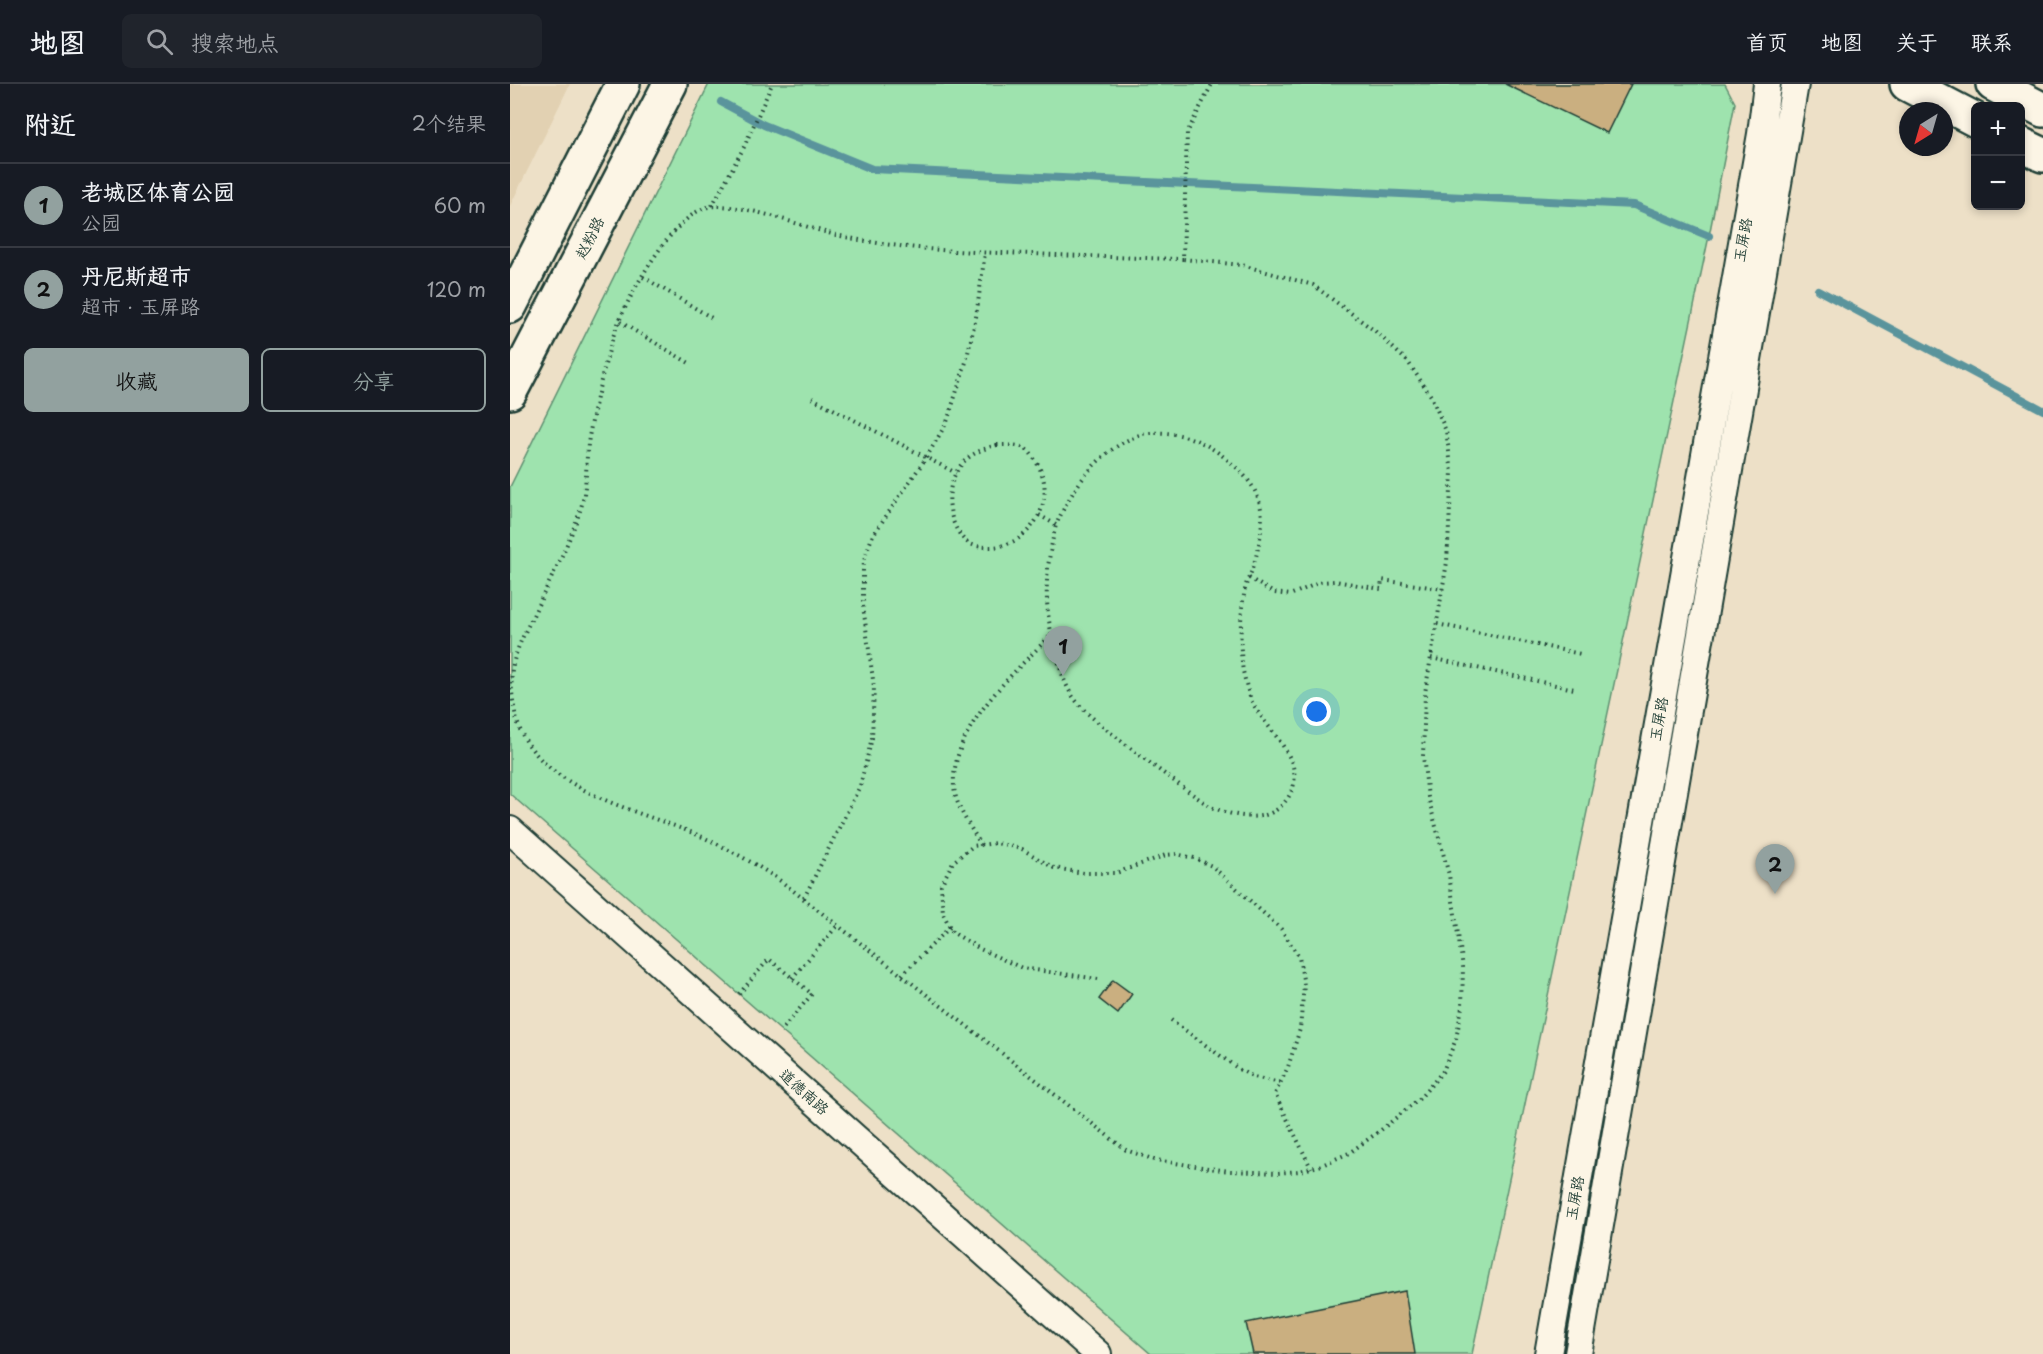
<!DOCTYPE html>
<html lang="zh">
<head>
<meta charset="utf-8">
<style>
	body { margin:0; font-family:"Playpen Sans","LXGW WenKai TC",sans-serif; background:#20242c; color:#f1f3f6 }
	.controls { position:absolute; right:18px; top:18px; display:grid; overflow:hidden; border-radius:9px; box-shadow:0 3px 9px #0003 }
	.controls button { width:54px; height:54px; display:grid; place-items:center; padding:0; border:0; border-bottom:2px solid #363941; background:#171b24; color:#f1f3f6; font:30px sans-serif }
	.compass { position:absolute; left:1389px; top:18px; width:54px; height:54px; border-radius:50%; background:#171b24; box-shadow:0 3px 9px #0003; rotate:217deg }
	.you { position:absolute; left:807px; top:628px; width:21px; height:21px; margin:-15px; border:4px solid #fff; border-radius:50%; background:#1a73e8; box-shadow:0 0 0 9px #1a73e833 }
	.badge { display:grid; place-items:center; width:39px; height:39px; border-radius:50%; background:#92a19f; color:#111; font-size:20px; font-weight:700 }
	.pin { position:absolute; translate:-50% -50px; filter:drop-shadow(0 2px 3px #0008) }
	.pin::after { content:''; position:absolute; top:32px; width:21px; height:18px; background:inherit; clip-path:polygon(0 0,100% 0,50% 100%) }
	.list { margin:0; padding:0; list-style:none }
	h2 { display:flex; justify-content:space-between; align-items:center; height:78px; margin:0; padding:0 24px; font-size:26px }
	h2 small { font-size:20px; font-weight:400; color:#9ea1a6 }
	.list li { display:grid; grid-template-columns:39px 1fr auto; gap:18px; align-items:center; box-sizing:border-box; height:84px; padding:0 24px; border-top:2px solid #363941 }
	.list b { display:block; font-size:22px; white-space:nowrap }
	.list p { margin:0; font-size:20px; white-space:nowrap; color:#9ea1a6 }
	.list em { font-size:20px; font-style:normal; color:#9ea1a6 }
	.actions { display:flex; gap:12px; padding:18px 24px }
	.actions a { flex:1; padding:14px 0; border:2px solid #92a19f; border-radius:9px; text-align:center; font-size:21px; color:#92a19f }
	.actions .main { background:#92a19f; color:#111 }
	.icon { flex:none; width:33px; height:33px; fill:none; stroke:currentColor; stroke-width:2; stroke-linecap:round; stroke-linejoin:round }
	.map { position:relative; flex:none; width:1533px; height:1270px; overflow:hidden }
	header { display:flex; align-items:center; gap:36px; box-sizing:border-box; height:84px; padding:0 30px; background:#171b24; border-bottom:2px solid #363941 }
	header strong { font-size:28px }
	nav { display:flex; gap:33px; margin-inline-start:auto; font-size:21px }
	.search { width:420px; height:54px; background:#20242c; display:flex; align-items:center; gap:15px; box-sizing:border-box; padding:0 21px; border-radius:9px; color:#9ea1a6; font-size:22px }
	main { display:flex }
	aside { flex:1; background:#171b24 }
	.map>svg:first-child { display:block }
	.built { fill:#e2d1b2 }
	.green { fill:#9ee3ae; stroke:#5e9071; stroke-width:1.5 }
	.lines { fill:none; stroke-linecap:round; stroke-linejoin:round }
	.stream { stroke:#5a949c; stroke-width:8 }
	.building { fill:#caaf80; stroke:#1f3d34; stroke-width:1.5 }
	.minor-casing { stroke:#1f3d34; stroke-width:30 }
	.tertiary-casing { stroke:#1f3d34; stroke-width:38 }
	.path { stroke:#1f3d34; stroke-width:4; stroke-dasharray:1.5 4.5; stroke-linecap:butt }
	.minor { stroke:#fcf5e5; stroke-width:26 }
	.tertiary { stroke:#fcf5e5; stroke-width:33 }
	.labels { text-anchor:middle; stroke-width:4.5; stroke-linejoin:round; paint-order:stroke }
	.street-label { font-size:15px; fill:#1f3d34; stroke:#fcf5e5 }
</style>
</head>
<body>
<header>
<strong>地图</strong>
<div class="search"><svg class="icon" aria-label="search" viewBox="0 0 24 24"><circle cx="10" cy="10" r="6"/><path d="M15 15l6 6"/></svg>搜索地点</div>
<nav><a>首页</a><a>地图</a><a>关于</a><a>联系</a></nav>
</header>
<main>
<aside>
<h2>附近<small>2个结果</small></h2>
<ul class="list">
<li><span class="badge">1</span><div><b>老城区体育公园</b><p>公园</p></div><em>60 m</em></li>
<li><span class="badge">2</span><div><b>丹尼斯超市</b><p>超市 · 玉屏路</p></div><em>120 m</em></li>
</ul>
<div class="actions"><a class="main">收藏</a><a>分享</a></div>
</aside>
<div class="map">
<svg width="1533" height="1270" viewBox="0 0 1533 1270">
	<rect width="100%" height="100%" fill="#ede0c7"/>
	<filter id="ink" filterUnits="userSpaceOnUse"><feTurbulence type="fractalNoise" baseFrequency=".0167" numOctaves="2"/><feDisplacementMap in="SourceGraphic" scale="12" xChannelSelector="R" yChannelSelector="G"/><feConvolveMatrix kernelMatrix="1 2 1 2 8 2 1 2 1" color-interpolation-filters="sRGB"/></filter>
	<g filter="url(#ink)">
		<path class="built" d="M0 0H60L0 122Z"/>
		<path class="green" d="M199 0H1215L1225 19 1199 152 962 1270H641L0 710V403Z"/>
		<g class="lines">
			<path class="stream" d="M211 18 254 41 362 85 1124 121 1199 152
				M1308 206 1533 326"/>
		</g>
		<path class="building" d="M995 0H1121L1097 49Z
			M603 896 622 910 608 930 589 915Z
			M895 1207 905 1270H743L736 1239Z"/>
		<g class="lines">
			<g class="minor-casing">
				<path id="minor" d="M0 746 588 1270
					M1038 1270 1251 50 1257 0
					M1068 1270 1285 0"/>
			</g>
			<g class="tertiary-casing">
				<path id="tertiary" d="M1397 0 1466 36
					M1483 0 1533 26
					M1510 60 1533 71
					M0 222 113 0
					M0 308 160 0"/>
			</g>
			<path class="path" d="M202 122 234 63 262 0
				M673 175C623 174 573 172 522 170 454 168 385 166 318 149 289 141 225 117 198 123 160 133 115 217 103 253 93 285 85 320 79 353 75 377 78 403 70 427 59 459 43 491 28 521 19 541 6 563 2 585 0 604 4 635 13 652 47 712 136 728 195 754 222 767 248 781 272 798L616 1066 645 1076 719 1087 767 1089 790 1087 812 1081 839 1069 871 1046 910 1014 933 987 946 955 952 923 953 883 939 791 918 713 913 672 915 609 937 478 942 388 936 347 921 312 898 278 865 247 803 201 732 181 673 175 677 49 702 0
				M133 193 202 234
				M110 238 181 280
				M302 314 446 389
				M487 361C496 361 506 360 514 364 521 368 524 374 528 381 548 417 520 463 480 463 469 463 458 462 451 452 434 429 435 393 458 374 467 367 476 364 487 361Z
				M529 431 546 441C562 405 585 371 622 354 627 352 632 349 639 349 668 347 691 355 714 373 756 406 758 430 744 480 742 488 738 494 736 501 730 526 729 562 733 587 735 596 738 609 742 618 759 650 809 686 770 723 751 740 721 731 701 723 673 704 646 684 619 663 602 649 582 636 567 618 556 605 551 588 547 572 533 524 534 489 546 441
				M739 494 764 509 780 511 811 498 825 497 871 505 872 496 933 505
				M927 540 1071 570
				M921 574 1064 605
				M471 761C461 743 446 724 444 703 440 644 504 589 541 551
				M294 814 350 702 362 654 364 603 353 522V486L355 472 363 451 416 374 437 338 456 278 466 233 475 169
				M392 891 440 843
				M282 894 328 841
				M588 895 512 884 470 865 442 848 433 829 431 801 443 778 463 762 486 759 512 765 544 784 574 789H606L656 771 666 770 684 774 702 782 771 845 789 873 794 901 790 945 778 983 765 1010 801 1084
				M229 910 259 875 302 910 271 947
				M661 936 730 986 744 993 770 999"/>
			<use href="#minor" class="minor"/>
			<use href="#tertiary" class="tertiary"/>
		</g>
	</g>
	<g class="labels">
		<g class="street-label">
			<text transform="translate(80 154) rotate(-63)" y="5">赵粉路</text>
			<text transform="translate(1233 156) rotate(-80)" y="5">玉屏路</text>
			<text transform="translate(1149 635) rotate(-80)" y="5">玉屏路</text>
			<text transform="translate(294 1008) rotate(42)" y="5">道德南路</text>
			<text transform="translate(1065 1114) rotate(-80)" y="5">玉屏路</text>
		</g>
	</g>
</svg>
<div class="controls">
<button>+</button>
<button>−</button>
</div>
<svg class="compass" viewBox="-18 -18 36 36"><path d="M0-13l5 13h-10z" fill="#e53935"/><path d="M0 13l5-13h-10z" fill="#9ea1a6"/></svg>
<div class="you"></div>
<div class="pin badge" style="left:553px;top:592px">1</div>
<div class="pin badge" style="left:1265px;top:810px">2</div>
</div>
</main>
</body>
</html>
